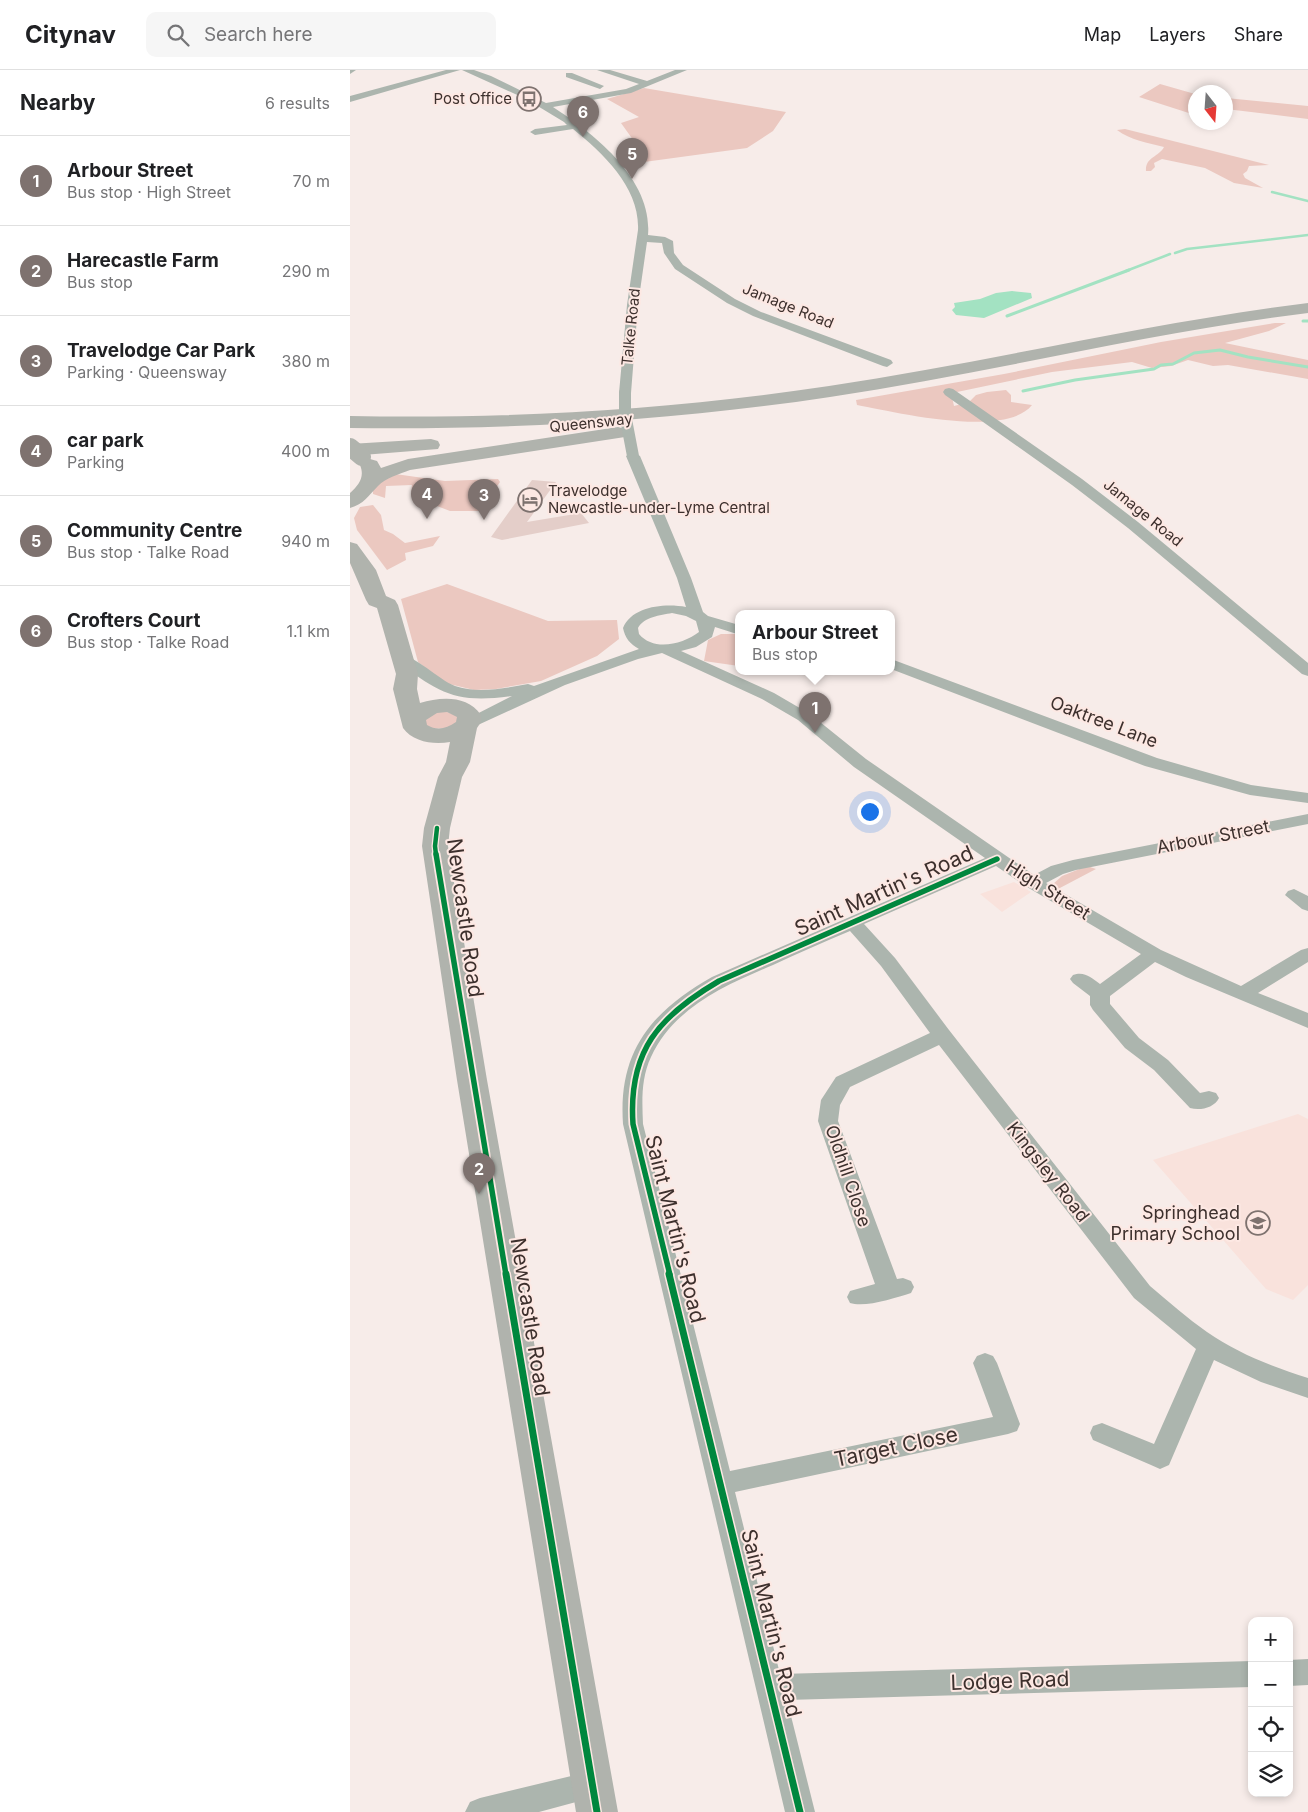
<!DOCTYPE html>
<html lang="en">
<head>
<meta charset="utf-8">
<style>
	body { margin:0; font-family:Inter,sans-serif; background:#f6f6f6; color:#202124 }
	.controls { position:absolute; right:15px; bottom:15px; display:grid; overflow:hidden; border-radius:10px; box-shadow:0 2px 8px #0003 }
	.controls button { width:45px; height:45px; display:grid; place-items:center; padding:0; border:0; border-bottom:1px solid #e0e0e0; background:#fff; color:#202124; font:25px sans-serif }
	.compass { position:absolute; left:838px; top:15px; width:45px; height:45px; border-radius:50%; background:#fff; box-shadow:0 2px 8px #0003; rotate:163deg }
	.you { position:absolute; left:519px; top:741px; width:18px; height:18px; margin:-12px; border:4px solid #fff; border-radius:50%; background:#1a73e8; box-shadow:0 0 0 8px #1a73e833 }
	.badge { display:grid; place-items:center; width:32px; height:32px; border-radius:50%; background:#7e726f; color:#fff; font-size:16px; font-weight:700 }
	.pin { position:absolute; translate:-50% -41px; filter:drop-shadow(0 1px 2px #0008) }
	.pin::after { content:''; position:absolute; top:26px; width:18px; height:15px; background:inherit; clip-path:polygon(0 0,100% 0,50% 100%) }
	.popup { position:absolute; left:385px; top:540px; width:160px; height:65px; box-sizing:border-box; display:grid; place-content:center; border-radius:10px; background:#fff; filter:drop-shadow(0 1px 4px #0005); font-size:16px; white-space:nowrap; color:#757577 }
	.popup b { font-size:19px; color:#202124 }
	.popup::after { content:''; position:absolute; left:50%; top:100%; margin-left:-10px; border:10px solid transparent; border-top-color:#fff }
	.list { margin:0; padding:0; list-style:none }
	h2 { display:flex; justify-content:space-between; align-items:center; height:65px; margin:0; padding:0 20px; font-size:21px }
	h2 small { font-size:16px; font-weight:400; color:#757577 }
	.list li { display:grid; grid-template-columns:32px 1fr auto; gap:15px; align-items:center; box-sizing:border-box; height:90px; padding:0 20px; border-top:1px solid #e0e0e0 }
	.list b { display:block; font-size:19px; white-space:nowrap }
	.list p { margin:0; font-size:16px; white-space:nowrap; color:#757577 }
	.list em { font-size:16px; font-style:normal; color:#757577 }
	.icon { flex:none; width:28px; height:28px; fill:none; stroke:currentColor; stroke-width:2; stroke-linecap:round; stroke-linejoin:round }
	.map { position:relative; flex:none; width:958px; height:1742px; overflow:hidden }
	header { display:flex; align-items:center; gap:30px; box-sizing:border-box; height:70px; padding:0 25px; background:#fff; border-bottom:1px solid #e0e0e0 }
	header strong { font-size:24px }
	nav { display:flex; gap:28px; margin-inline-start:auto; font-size:18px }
	.search { width:350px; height:45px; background:#f6f6f6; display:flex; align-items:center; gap:12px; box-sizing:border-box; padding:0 18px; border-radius:10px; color:#757577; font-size:19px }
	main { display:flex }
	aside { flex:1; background:#fff }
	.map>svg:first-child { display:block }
	.built { fill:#f9e2dc }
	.green { fill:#ebc8c0 }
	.water { fill:#a3e2c2 }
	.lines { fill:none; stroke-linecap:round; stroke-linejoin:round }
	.stream-far1 { stroke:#a3e2c2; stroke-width:2.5 }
	.stream { stroke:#a3e2c2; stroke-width:3 }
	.building { fill:#e4cec9 }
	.minor { fill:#acb5ae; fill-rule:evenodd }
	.highway { fill:#b0b3ad; fill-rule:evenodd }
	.minor-bridge { stroke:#acb5ae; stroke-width:12 }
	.highway-bridge { stroke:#b0b3ad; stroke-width:18 }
	.cycleway-far2-casing { stroke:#fde8e3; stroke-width:7 }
	.cycleway-far1-casing { stroke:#fde8e3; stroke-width:9 }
	.cycleway-casing { stroke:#fde8e3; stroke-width:10 }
	.cycleway-far2 { stroke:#00873e; stroke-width:4.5 }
	.cycleway-far1 { stroke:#00873e; stroke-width:5.5 }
	.cycleway { stroke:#00873e; stroke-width:7 }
	.labels { text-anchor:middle; stroke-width:4; stroke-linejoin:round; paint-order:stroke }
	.far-poi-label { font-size:15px; fill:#3d302d; stroke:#fde8e3; text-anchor:end }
	.far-street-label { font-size:15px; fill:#3d302d; stroke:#fde8e3 }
	.street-label { font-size:18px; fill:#3d302d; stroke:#fde8e3 }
	.poi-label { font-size:18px; fill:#3d302d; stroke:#fde8e3; text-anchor:end }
	.near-street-label { font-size:21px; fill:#3d302d; stroke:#fde8e3 }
</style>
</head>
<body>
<header>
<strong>Citynav</strong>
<div class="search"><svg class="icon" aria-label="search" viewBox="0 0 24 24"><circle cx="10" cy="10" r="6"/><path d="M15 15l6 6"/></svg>Search here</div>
<nav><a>Map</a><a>Layers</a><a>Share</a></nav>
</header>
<main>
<aside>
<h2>Nearby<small>6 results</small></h2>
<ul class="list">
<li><span class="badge">1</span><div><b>Arbour Street</b><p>Bus stop · High Street</p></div><em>70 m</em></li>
<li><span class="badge">2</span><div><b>Harecastle Farm</b><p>Bus stop</p></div><em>290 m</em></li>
<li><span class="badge">3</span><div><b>Travelodge Car Park</b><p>Parking · Queensway</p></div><em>380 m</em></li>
<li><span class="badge">4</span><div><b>car park</b><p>Parking</p></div><em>400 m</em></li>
<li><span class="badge">5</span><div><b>Community Centre</b><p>Bus stop · Talke Road</p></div><em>940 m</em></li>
<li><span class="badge">6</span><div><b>Crofters Court</b><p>Bus stop · Talke Road</p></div><em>1.1 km</em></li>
</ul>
</aside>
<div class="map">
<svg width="958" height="1742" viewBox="0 0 958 1742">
	<rect width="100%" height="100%" fill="#f7ece9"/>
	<path class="built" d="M664 812 681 822 652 842 630 824Z
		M948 1044 958 1049V1215L943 1230 916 1219 803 1090Z"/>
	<path class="green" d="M810 14 845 24V45L789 27Z
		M294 18 436 42 423 61 397 78 272 95 268 92 296 88 271 53 289 47 257 29Z
		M876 28 958 36V49L876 39Z
		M775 59 919 95 899 96 897 101 893 104 895 108 913 118 884 113 855 98 812 89 804 93 805 97 801 101H796C795 87 809 87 814 77 798 73 780 70 767 60Z
		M925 253H936L919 261 875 273 958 290V309L878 295 863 296 838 290 821 296 802 298 782 292 702 302 607 322 602 327 604 336 619 332 626 325 637 322 656 320 661 325V332L682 335C655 369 545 342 507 335L506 330 654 304 811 272Z
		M38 403 95 411 148 409 150 412 130 441H100L61 426 62 415 36 416 35 428 23 424V420Z
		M23 435 31 445 34 460 43 464 55 473 90 466 83 476 55 483 56 490 37 500 7 460 4 448 10 437Z
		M97 514 198 551 267 550 269 569 247 586 191 611 146 619 124 620 95 613 68 592 51 529Z
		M371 564H389V596L354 591 358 570Z
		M92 640 110 647 102 658 77 659 74 647Z
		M737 796 746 799 708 819 703 814 712 806Z"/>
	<path class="water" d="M662 221 681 223 682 228 634 248 606 245 602 240 605 237 604 233 630 229 646 223Z"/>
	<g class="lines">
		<path class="stream-far1" d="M922 122 958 131
			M825 183 837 179 958 165
			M776 201 820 184"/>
		<path class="stream" d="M657 246 779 200
			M953 251H958
			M673 321 725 310 804 299 811 295 823 294 844 283 870 280 898 287 958 297"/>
	</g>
	<path class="building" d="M182 410 206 412 177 452 231 443 239 453 152 470 141 467Z"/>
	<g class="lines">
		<path class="minor" d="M0 0H6L0 4Z
			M96 0H110L0 32V26Z
			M112 0H124L141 6 196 33 276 19 289 14 247 0H260L297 11 325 0H337L281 23 203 37C243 63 303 109 298 165L315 167 323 171 324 183 333 195 385 229 411 242 541 290 543 293 537 297 533 296 403 246 377 233 325 199 314 183 312 173 297 172 288 235 281 323 279 326H271L269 323 277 235 288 160C290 118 254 84 223 59L185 65 180 62 185 59 217 55 214 52 176 29Z
			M216 3H222L254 16 250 19 216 7Z
			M599 318 603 319 732 409 788 452 958 593V606L952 604 778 458 722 415 595 325 593 322 595 319Z
			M283 382 290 386 341 508 353 542 358 546 389 555V563L387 564 365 557 362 567 346 577 331 581 424 623 460 644 516 689 684 805 701 796 723 790 958 744V754L726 800 713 804 696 813 811 880 891 916 951 880 958 878V892L908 923 958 943V958L836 907 805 892 760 926V934L789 968 818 990 850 1023 859 1021 866 1023 869 1028C864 1038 850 1041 840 1038L804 1000 775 978 743 940 740 935V926L723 913 720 909 723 905C735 901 741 908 750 914L791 884 677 817 646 796 514 854 545 888 599 960 800 1216C819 1232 837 1248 857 1262 887 1283 923 1297 958 1308V1328L911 1312 864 1290 819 1395 810 1399 801 1395 743 1370 740 1363 743 1356 752 1353 804 1374 846 1279 784 1228 589 975 500 1017 490 1035 488 1051 547 1209 553 1208 561 1211 564 1217 561 1223C545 1228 515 1238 500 1233L497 1227 500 1221 525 1214 468 1051 471 1030 486 1007 580 963 531 896 500 861C474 872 448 883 423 895 376 915 324 937 301 987 291 1008 292 1031 293 1054L380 1401 643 1347 623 1293 627 1286 635 1283 643 1286 647 1293 670 1354 667 1361 658 1364 385 1422 430 1604 902 1591V1617L437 1630 465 1742H435L273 1054C268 981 301 942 362 907L635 788 504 697 448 650 412 629 312 583 288 589 215 615 117 660 111 658 109 655 111 652 162 626C105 634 90 623 46 591L43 588 46 585C61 581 88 610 105 616 128 624 155 618 178 614L184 616 289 579C280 574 275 568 273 558 282 536 315 533 336 537L327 508 276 386ZM322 543 336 546 346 551 349 562C333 574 304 582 289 564L288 558C294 547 310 545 322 543Z
			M541 589 807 688 901 715 958 723V733L900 725 795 696 541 599Z
			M944 819 958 826V841L952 839 935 825 938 821Z
			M958 1589V1615L939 1616V1590Z
			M242 1701 252 1705 256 1715 252 1725 189 1742H115L120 1732 130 1728Z"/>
		<path class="highway" d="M958 233V243C797 263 640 303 480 327 320 351 161 360 0 358V346C161 349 320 340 479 316 640 292 797 253 958 233Z
			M268 357 275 359 277 363 275 367 60 400C50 404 35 408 28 416 18 426 14 434 0 438V423C9 415 15 407 10 395L13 391 20 389 27 391 31 398 58 389Z
			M81 369 88 371 90 375 88 379 0 386V374Z
			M0 472 7 474 26 500 36 526 45 530 48 535 68 604 67 619 70 633C91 627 117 625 131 645V652L127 658 120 692 112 707 100 758 98 776 137 1010 268 1742H226L107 1010 72 776 74 758 88 707 96 692 100 672C84 675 63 672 53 658L43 619 46 604 27 538 19 535 16 530 0 493ZM97 642 107 647 106 652C96 659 87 661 77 655L76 650 87 643Z"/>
		<path class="minor-bridge" d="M275 323V344L283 386"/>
		<path class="highway-bridge" d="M0 377 12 387"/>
		<g class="cycleway-far2-casing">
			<path id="cycleway-far2" d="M86 785 85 776 87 758"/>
		</g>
		<g class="cycleway-far1-casing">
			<path id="cycleway-far1" d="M86 784 156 1205
				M320 1205 283 1054C278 981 309 946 369 911L647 789"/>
		</g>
		<g class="cycleway-casing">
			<path id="cycleway" d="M156 1204 247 1742
				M319 1204 450 1742"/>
		</g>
		<use href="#cycleway-far2" class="cycleway-far2"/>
		<use href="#cycleway-far1" class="cycleway-far1"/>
		<use href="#cycleway" class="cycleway"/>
	</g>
	<defs>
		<g id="bus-ring" transform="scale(1.25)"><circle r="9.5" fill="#fde8e3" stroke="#7e726f" stroke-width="1.5"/><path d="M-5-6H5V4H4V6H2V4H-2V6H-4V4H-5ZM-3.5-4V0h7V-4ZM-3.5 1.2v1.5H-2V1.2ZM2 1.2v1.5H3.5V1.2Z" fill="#7e726f"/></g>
		<g id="hotel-ring" transform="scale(1.25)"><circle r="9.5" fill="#fde8e3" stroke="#7e726f" stroke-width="1.5"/><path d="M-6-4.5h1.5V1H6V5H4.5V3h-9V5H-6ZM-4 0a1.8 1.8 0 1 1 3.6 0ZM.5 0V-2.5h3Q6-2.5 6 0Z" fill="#7e726f"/></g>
		<g id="school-ring" transform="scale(1.25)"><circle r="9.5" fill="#fde8e3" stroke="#7e726f" stroke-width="1.5"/><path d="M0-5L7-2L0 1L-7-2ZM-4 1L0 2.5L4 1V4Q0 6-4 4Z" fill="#7e726f"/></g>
	</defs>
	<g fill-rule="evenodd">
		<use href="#bus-ring" x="179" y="29"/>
		<use href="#hotel-ring" x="180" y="430"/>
		<use href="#school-ring" x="908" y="1153"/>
	</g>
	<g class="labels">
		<g class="far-poi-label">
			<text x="162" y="34">Post Office</text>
			<text x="198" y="426" text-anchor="start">Travelodge<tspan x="198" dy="17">Newcastle-under-Lyme Central</tspan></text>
		</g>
		<g class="far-street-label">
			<text transform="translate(438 236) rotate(22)" y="5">Jamage Road</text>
			<text transform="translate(281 257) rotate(-84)" y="5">Talke Road</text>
			<text transform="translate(241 353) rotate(-6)" y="5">Queensway</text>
			<text transform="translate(793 443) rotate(39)" y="5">Jamage Road</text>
		</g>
		<g class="street-label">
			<text transform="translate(754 652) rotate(21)" y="6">Oaktree Lane</text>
			<text transform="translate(863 767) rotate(-11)" y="6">Arbour Street</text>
			<text transform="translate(698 820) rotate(32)" y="6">High Street</text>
			<text transform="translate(698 1102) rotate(52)" y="6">Kingsley Road</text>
			<text transform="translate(498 1106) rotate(71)" y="6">Oldhill Close</text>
		</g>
		<g class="poi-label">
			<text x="890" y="1149">Springhead<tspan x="890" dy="21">Primary School</tspan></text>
		</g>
		<g class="near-street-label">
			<text transform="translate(534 821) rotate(-24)" y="7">Saint Martin's Road</text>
			<text transform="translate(115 848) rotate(82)" y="7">Newcastle Road</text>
			<text transform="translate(325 1159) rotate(76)" y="7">Saint Martin's Road</text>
			<text transform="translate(180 1247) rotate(81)" y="7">Newcastle Road</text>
			<text transform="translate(546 1377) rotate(-12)" y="7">Target Close</text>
			<text transform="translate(421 1553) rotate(76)" y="7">Saint Martin's Road</text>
			<text transform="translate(660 1611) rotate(-2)" y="7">Lodge Road</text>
		</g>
	</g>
</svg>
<div class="controls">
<button>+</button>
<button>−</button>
<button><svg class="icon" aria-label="locate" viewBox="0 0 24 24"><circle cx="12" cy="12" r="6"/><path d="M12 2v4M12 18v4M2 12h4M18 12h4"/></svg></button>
<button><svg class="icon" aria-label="layers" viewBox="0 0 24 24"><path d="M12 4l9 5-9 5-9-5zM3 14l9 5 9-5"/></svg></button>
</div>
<svg class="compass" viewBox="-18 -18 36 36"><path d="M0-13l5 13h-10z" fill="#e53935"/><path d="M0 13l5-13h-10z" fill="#757577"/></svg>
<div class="you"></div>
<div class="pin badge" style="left:465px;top:663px">1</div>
<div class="popup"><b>Arbour Street</b>Bus stop</div>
<div class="pin badge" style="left:129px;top:1124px">2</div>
<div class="pin badge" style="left:134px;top:450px">3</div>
<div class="pin badge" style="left:77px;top:449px">4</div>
<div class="pin badge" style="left:282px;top:109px">5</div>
<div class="pin badge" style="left:233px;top:67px">6</div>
</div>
</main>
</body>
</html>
